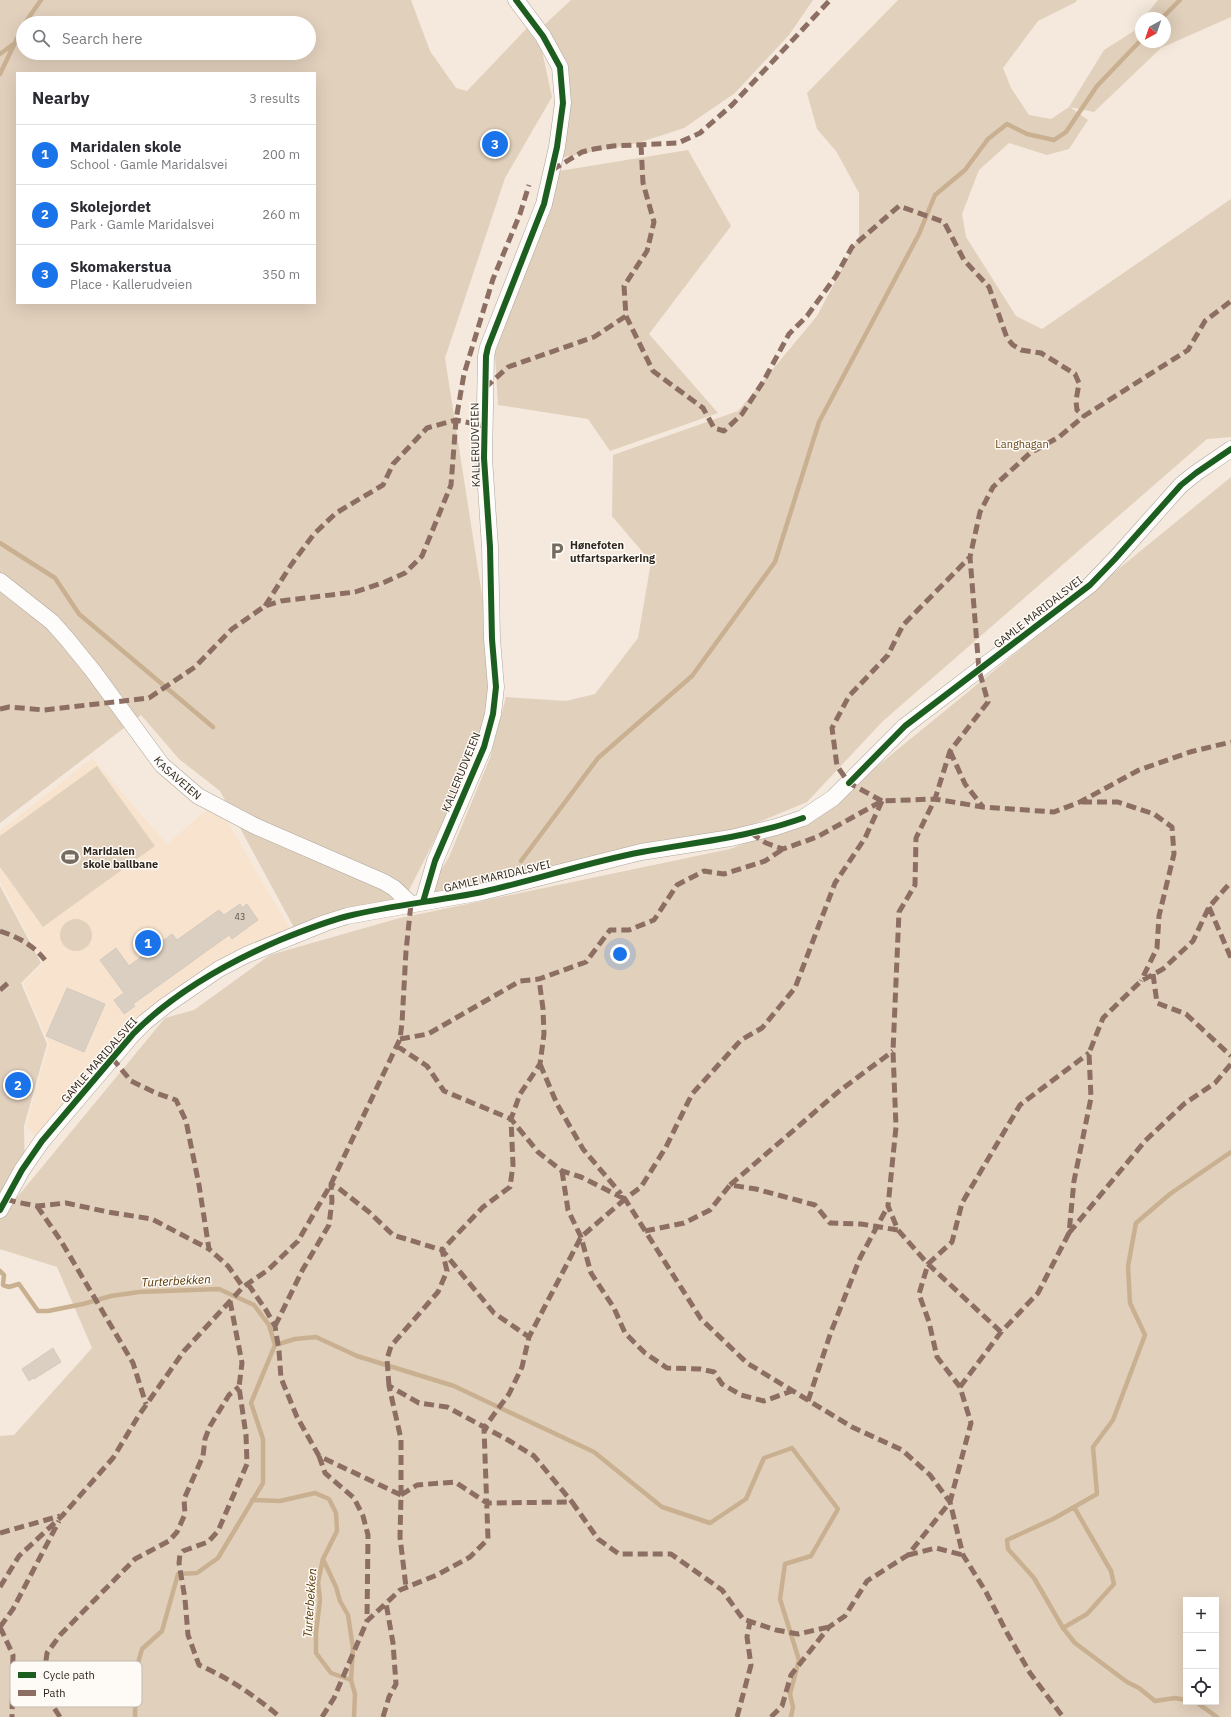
<!DOCTYPE html>
<html lang="en">
<head>
<meta charset="utf-8">
<style>
	body { margin:0; font-family:"IBM Plex Sans",sans-serif; background:#f7f7f7; color:#2b2b33 }
	.controls { position:absolute; right:12px; bottom:12px; display:grid; overflow:hidden; border-radius:0px; box-shadow:0 4px 16px #0002 }
	.controls button { width:36px; height:36px; display:grid; place-items:center; padding:0; border:0; border-bottom:1px solid #e1e1e2; background:#fff; color:#2b2b33; font:20px sans-serif }
	.compass { position:absolute; left:1135px; top:12px; width:36px; height:36px; border-radius:50%; background:#fff; box-shadow:0 4px 16px #0002; rotate:220deg }
	.you { position:absolute; left:620px; top:954px; width:14px; height:14px; margin:-10px; border:3px solid #fff; border-radius:50%; background:#1a73e8; box-shadow:0 0 0 6px #1a73e833 }
	.badge { display:grid; place-items:center; width:26px; height:26px; border-radius:50%; background:#1a73e8; color:#fff; font-size:13px; font-weight:700 }
	.pin { position:absolute; translate:-50% -50%; border:2px solid #fff; box-shadow:0 1px 4px #0006 }
	.list { margin:0; padding:0; list-style:none }
	h2 { display:flex; justify-content:space-between; align-items:center; height:52px; margin:0; padding:0 16px; font-size:17px }
	h2 small { font-size:13px; font-weight:400; color:#7c7c81 }
	.list li { display:grid; grid-template-columns:26px 1fr auto; gap:12px; align-items:center; box-sizing:border-box; height:60px; padding:0 16px; border-top:1px solid #e1e1e2 }
	.list b { display:block; font-size:15px; white-space:nowrap }
	.list p { margin:0; font-size:13px; white-space:nowrap; color:#7c7c81 }
	.list em { font-size:13px; font-style:normal; color:#7c7c81 }
	.icon { flex:none; width:22px; height:22px; fill:none; stroke:currentColor; stroke-width:2; stroke-linecap:round; stroke-linejoin:round }
	.map { position:relative; flex:none; width:1231px; height:1717px; overflow:hidden }
	.search { position:absolute; background:#fff; box-shadow:0 4px 16px #0002; left:16px; top:16px; width:300px; height:44px; display:flex; align-items:center; gap:10px; box-sizing:border-box; padding:0 14px; border-radius:22px; color:#7c7c81; font-size:15px }
	.panel { position:absolute; background:#fff; box-shadow:0 4px 16px #0002; left:16px; top:72px; width:300px; height:232px; border-radius:0px }
	.map>svg:first-child { display:block }
	.built { fill:#f8e4ce }
	.green { fill:#e1d0bc; fill-rule:evenodd }
	.lines { fill:none; stroke-linecap:round; stroke-linejoin:round }
	.stream { stroke:#c9b091; stroke-width:4.5 }
	.building { fill:#dbcfc2; stroke:#d3cac0 }
	.minor-casing { stroke:#ada59b; stroke-width:17 }
	.minor { stroke:#fdfcfa; stroke-width:16 }
	.quiet { stroke:#8d6e63; stroke-width:5; stroke-dasharray:10 5; stroke-linecap:butt }
	.cycleway-casing { stroke:#fefaf5; stroke-width:8 }
	.cycleway { stroke:#1b5e20; stroke-width:6 }
	.labels { text-anchor:middle; stroke-width:3; stroke-linejoin:round; paint-order:stroke }
	.number-label { font-size:9px; fill:#5c544a }
	.park-label { font-size:11px; fill:#674518; stroke:#fefaf5 }
	.street-label { font-size:11px; fill:#30281f; stroke:#fefaf5 }
	.poi-label { font-size:11px; font-weight:bold; fill:#30281f; stroke:#fefaf5; text-anchor:start }
	.water-label { font-size:12px; font-style:italic; fill:#573705; stroke:#fefaf5 }
	.key { fill:#fefaf5; stroke:#c0bbb5; stroke-width:1 }
	.key-label { font-size:11px; fill:#30281f }
</style>
</head>
<body>
<div class="map">
<svg width="1231" height="1717" viewBox="0 0 1231 1717">
	<rect width="100%" height="100%" fill="#f4e9dc"/>
	<path class="built" d="M92 758 167 844 210 807 223 814 293 934 172 993 42 1144 26 1126 49 1044 23 983 43 963 0 882V831Z"/>
	<path class="green" d="M0 0H411L430 51 456 88 467 91 528 27 542 51 552 97 505 178 445 358 497 691 481 748 401 906 298 935 220 791 179 759 141 715 0 823ZM23 23H309V53H23ZM17 73H315V303H17Z
		M571 0H813L789 35 735 93 684 128 638 143 555 159 570 97 541 28Z
		M898 0H1077L1076 2 1038 21 1003 68 1011 88 1029 115 1051 119 1069 107 1104 50 1134 31 1141 21V42H1165V18H1144L1158 0H1231V17L1161 48 1094 112 1070 107 1088 120 1069 149 1047 155 1009 143 979 170 962 214 966 237 1016 316 1042 329 1231 199V437L1207 439 883 721 807 802 737 831 423 899 449 857 490 758 506 697 566 701 595 694 638 638 651 562 612 516 613 455 738 411 817 316 859 236V193L836 151 817 129 807 93Z
		M688 150 731 226 649 334 718 413 610 451 588 419 498 405 494 339 553 172Z
		M1231 477V1717H0V1436L14 1435 92 1348 57 1267 0 1249V1218L165 1018 194 1010 270 955 396 919 730 849 815 817ZM1186 1600H1216V1702H1186Z
		M97 766 155 846 43 927 0 867V836Z
		M0 886 41 963 21 983 47 1044 24 1126 25 1178 0 1207Z
		M60 935a16 16 0 1 1 32 0a16 16 0 1 1-32 0Z"/>
	<g class="lines">
		<path class="stream" d="M1162 18 1180 0
			M25 23 41 0
			M0 54 15 43
			M0 74 23 26
			M0 543 55 578 79 614 213 727
			M521 861 598 758 692 676 775 562 819 422 919 234 935 195 965 170 988 139 1007 124 1027 134 1054 140 1066 132 1097 86 1141 40
			M0 1271 4 1275 3 1285 9 1287 19 1284 38 1311H48L83 1304 111 1296 139 1292 219 1289 254 1305 269 1325 275 1345 251 1403 263 1439V1483L218 1558 197 1573 178 1574 162 1631 142 1649 136 1670 135 1717
			M275 1345 295 1339 316 1337 357 1356 454 1386 594 1452 662 1507 710 1523 746 1499 764 1458 792 1448 838 1509 811 1556 785 1564 780 1599 799 1660 790 1694 793 1707 791 1717
			M252 1500 280 1501 315 1493 329 1499 336 1513 337 1531 323 1559 318 1582 320 1600 316 1633V1653L331 1673 351 1680 355 1694 354 1717
			M323 1559 336 1587 340 1601 348 1615 353 1648 351 1680
			M1063 1628 1087 1614 1114 1584 1111 1571 1074 1507
			M1186 1700 1175 1698 1155 1701 1139 1688 1127 1682 1075 1643 1063 1628 1034 1578 1008 1549 1007 1540 1053 1519 1097 1494 1093 1447 1113 1420 1145 1335 1130 1303 1128 1266 1136 1223 1170 1194 1231 1152
			M1196 1702 1217 1717"/>
	</g>
	<path class="building" d="M240 904 242 908 247 904 258 920 232 939 229 935 133 1004 135 1006 124 1014 114 1000 124 993 100 960 116 948 129 966 172 934 177 940 219 910 224 915Z
		M67 988 105 1004 84 1052 46 1036Z
		M53 1348 61 1362 34 1379 33 1378 29 1381 22 1369Z"/>
	<g class="lines">
		<g class="minor-casing">
			<g id="minor">
				<path id="s1" d="M0 581 52 622 67 639 93 671 162 765 198 796 255 826 384 882 394 888 411 904"/>
				<path d="M423 902 435 861 484 747 493 714 496 687 492 639 490 547 484 458 486 356 488 347 544 204 557 147 563 103 560 67 543 36 516 0"/>
				<path d="M0 1210 22 1170 42 1141 133 1034 145 1022 165 1006 219 969 246 955 325 923 347 916 482 892 641 852 731 838 776 827 803 818 833 798 905 726 1090 585 1115 559 1181 485 1196 473 1231 449"/>
			</g>
		</g>
		<use href="#minor" class="minor"/>
		<path class="quiet" d="M641 145 643 183 654 222 647 251 624 286 626 316 653 371 703 408 714 428 724 431 742 414 763 382 789 334 807 316 836 276 852 247 899 206 944 222 964 260 989 287 1007 338 1013 345 1021 350 1041 353 1075 374 1079 383 1076 401 1077 410 1084 416
			M552 170 582 152 594 149 613 146 678 143 700 133 732 105 830 0
			M485 388 508 367 594 337 626 316
			M265 606 291 565 314 534 336 513 383 485 393 464 427 428 456 420 484 426
			M0 709 9 707 44 710 149 698 195 667 232 629 265 606 281 601 355 592 385 582 405 573 422 556 451 485 456 420 464 374 493 279 520 214 529 185
			M950 751 965 784 983 807
			M882 801 865 838 835 883 795 988 762 1028 741 1040 692 1094 666 1147 641 1187 625 1199 701 1319 747 1363 852 1427 902 1450 930 1475 950 1502 963 1555 986 1592 1006 1631 1030 1673 1063 1717
			M882 801 849 783 837 766 832 728 849 696 888 655 903 625 970 557
			M1082 802H1118L1154 814 1172 827 1174 854 1159 916 1157 948 1141 981
			M751 833 766 843 783 849 817 837 882 801 935 799 983 807 1054 812 1080 802 1139 770 1190 752 1231 742
			M1209 907 1231 958
			M0 931C18 937 33 945 45 960
			M1153 974 1157 1003 1186 1014 1231 1056
			M0 990 8 983
			M400 1039 428 1034 520 981 539 979 586 962 610 930H629L654 920 677 885 704 871 724 874 765 861 783 849
			M397 1046 427 1066 444 1091 511 1119 538 1152 562 1171 581 1177 625 1199
			M112 1058 131 1081 156 1093 176 1100 186 1121 199 1185 209 1249 228 1266 243 1287
			M540 1064 557 1104 583 1149 621 1194
			M562 1171 568 1210 581 1237 591 1273 614 1308 625 1333 645 1353 667 1368 700 1369 714 1372 722 1384 741 1395 764 1401 792 1391
			M730 1185 838 1092 893 1051
			M6 1199 16 1202 37 1206 66 1203 108 1212 152 1219 209 1249
			M37 1206 61 1241 133 1363 146 1404
			M645 1231 684 1223 710 1210 730 1185 756 1189 815 1205 830 1223 861 1224 898 1230
			M1069 1233 1145 1141 1184 1104 1215 1083 1231 1064
			M248 1284 266 1310 275 1326 279 1351 281 1378 297 1417 319 1456 401 1495 400 1537 406 1587
			M230 1301 242 1363 239 1387 246 1435 247 1464 218 1531 208 1542 183 1551 180 1554 179 1563 185 1599 188 1635 199 1665C229 1678 255 1696 280 1717
			M275 1326 303 1269 329 1225 332 1201 331 1184 337 1187 369 1212 393 1235 442 1250 494 1313 529 1337
			M1001 1332 928 1264 898 1230 888 1206 896 1127 893 1051 899 912 915 885 916 838 935 799 950 751 988 702 979 670 970 557 980 512 993 487 1030 453 1059 437 1084 416 1188 350 1205 321 1231 301
			M389 1386 387 1359 391 1346 438 1292 447 1271 442 1250 483 1207 510 1187 513 1165 511 1119 520 1094 540 1064 544 1034 543 1009 539 979
			M960 1387 1001 1332 1038 1293 1069 1233 1074 1181 1091 1098 1089 1053 1103 1018 1141 981 1163 969 1193 941 1209 907 1231 882
			M808 1401 831 1332 860 1258 888 1206
			M319 1456 325 1473 354 1498 363 1516 368 1535 367 1621
			M401 1495 417 1485 455 1482 487 1503 572 1502 598 1539 619 1554H671L722 1590 743 1619 776 1630 798 1634 829 1627
			M401 1495V1439L389 1386 419 1403 447 1407 508 1440 534 1456 572 1502
			M0 1533 60 1516
			M908 1555 936 1548 963 1555
			M0 1587 19 1556 62 1516 113 1458 139 1415 184 1351 243 1287 268 1270 298 1241 331 1184 400 1039 402 1023 406 951 411 904
			M0 1627 13 1609 59 1521
			M0 1627 13 1655 12 1717
			M60 1717 47 1697 44 1676 47 1653 61 1634 135 1559 169 1541 177 1532 185 1514 184 1499 203 1456 205 1439 210 1426 229 1395 239 1387
			M322 1717 334 1698 367 1621 400 1590 437 1575 470 1557 488 1539 484 1428 509 1394 522 1367 529 1337 581 1237 625 1199
			M383 1717 389 1697 396 1684 393 1643 386 1603
			M737 1717 751 1665 747 1637 750 1622
			M771 1717 782 1706 791 1675 829 1627 845 1616 867 1581 908 1555 950 1502 971 1423 960 1387 937 1357 929 1322 919 1294 928 1264 952 1242 962 1203 1020 1105 1089 1053"/>
		<g class="cycleway-casing">
			<path id="cycleway" d="M849 783 905 726 1090 585 1115 559 1181 485 1196 473 1231 449
				M423 902 435 861 484 747 493 714 496 687 492 639 490 547 484 458 486 356 488 347 544 204 557 147 563 103 560 67 543 36 516 0
				M0 1210 22 1170 42 1141 133 1034C174 992 227 963 280 940 302 931 325 922 348 916 392 905 438 901 482 892 536 880 588 862 642 852 697 842 750 837 803 818"/>
		</g>
		<use href="#cycleway" class="cycleway"/>
	</g>
	<defs>
		<g id="parking-bare" transform="scale(1.38)"><path d="M-3.5-5.5H1a3.5 3.5 0 0 1 0 7H-1V5.5H-3.5ZM-1-3.4V-.6H.8a1.4 1.4 0 0 0 0-2.8Z" fill="#756c61" stroke="#fefaf5" stroke-width="2.5" paint-order="stroke"/></g>
		<g id="stadium-bare" transform="scale(1.38)"><path d="M0-5a6.5 5 0 1 0 0 10a6.5 5 0 1 0 0-10ZM-3.5-1.8h7v3.6h-7Z" fill="#756c61" stroke="#fefaf5" stroke-width="2.5" paint-order="stroke"/></g>
	</defs>
	<g fill-rule="evenodd">
		<use href="#parking-bare" x="557" y="551"/>
		<use href="#stadium-bare" x="70" y="857"/>
	</g>
	<g class="labels">
		<g class="number-label">
			<text x="240" y="920">43</text>
		</g>
		<g class="park-label">
			<text x="1022" y="448">Langhagan</text>
		</g>
		<g class="street-label">
			<text transform="translate(475 445) rotate(-91)" y="4">KALLERUDVEIEN</text>
			<text transform="translate(1038 612) rotate(-38)" y="4">GAMLE MARIDALSVEI</text>
			<text transform="translate(461 772) rotate(-68)" y="4">KALLERUDVEIEN</text>
			<text dy="4" stroke="none"><textPath href="#s1" startOffset="267">KASAVEIEN</textPath></text>
			<text transform="translate(497 876) rotate(-13)" y="4">GAMLE MARIDALSVEI</text>
			<text transform="translate(99 1060) rotate(-49)" y="4">GAMLE MARIDALSVEI</text>
		</g>
		<g class="poi-label">
			<text x="570" y="549">Hønefoten<tspan x="570" dy="13">utfartsparkering</tspan></text>
			<text x="83" y="855">Maridalen<tspan x="83" dy="13">skole ballbane</tspan></text>
		</g>
		<g class="water-label">
			<text transform="translate(176 1281) rotate(-3)" y="4">Turterbekken</text>
			<text transform="translate(310 1603) rotate(-86)" y="4">Turterbekken</text>
		</g>
	</g>
	<rect x="10" y="1661" width="132" height="46" rx="6" class="key"/>
	<rect x="18" y="1672" width="18" height="6" fill="#1b5e20"/>
	<rect x="18" y="1690" width="18" height="6" fill="#8d6e63"/>
	<g class="key-label">
		<text x="43" y="1679">Cycle path</text>
		<text x="43" y="1697">Path</text>
	</g>
</svg>
<div class="controls">
<button>+</button>
<button>−</button>
<button><svg class="icon" aria-label="locate" viewBox="0 0 24 24"><circle cx="12" cy="12" r="6"/><path d="M12 2v4M12 18v4M2 12h4M18 12h4"/></svg></button>
</div>
<svg class="compass" viewBox="-18 -18 36 36"><path d="M0-13l5 13h-10z" fill="#e53935"/><path d="M0 13l5-13h-10z" fill="#7c7c81"/></svg>
<div class="you"></div>
<div class="pin badge" style="left:148px;top:943px">1</div>
<div class="pin badge" style="left:18px;top:1085px">2</div>
<div class="pin badge" style="left:495px;top:144px">3</div>
<div class="search"><svg class="icon" aria-label="search" viewBox="0 0 24 24"><circle cx="10" cy="10" r="6"/><path d="M15 15l6 6"/></svg>Search here</div>
<section class="panel">
<h2>Nearby<small>3 results</small></h2>
<ul class="list">
<li><span class="badge">1</span><div><b>Maridalen skole</b><p>School · Gamle Maridalsvei</p></div><em>200 m</em></li>
<li><span class="badge">2</span><div><b>Skolejordet</b><p>Park · Gamle Maridalsvei</p></div><em>260 m</em></li>
<li><span class="badge">3</span><div><b>Skomakerstua</b><p>Place · Kallerudveien</p></div><em>350 m</em></li>
</ul>
</section>
</div>
</body>
</html>
